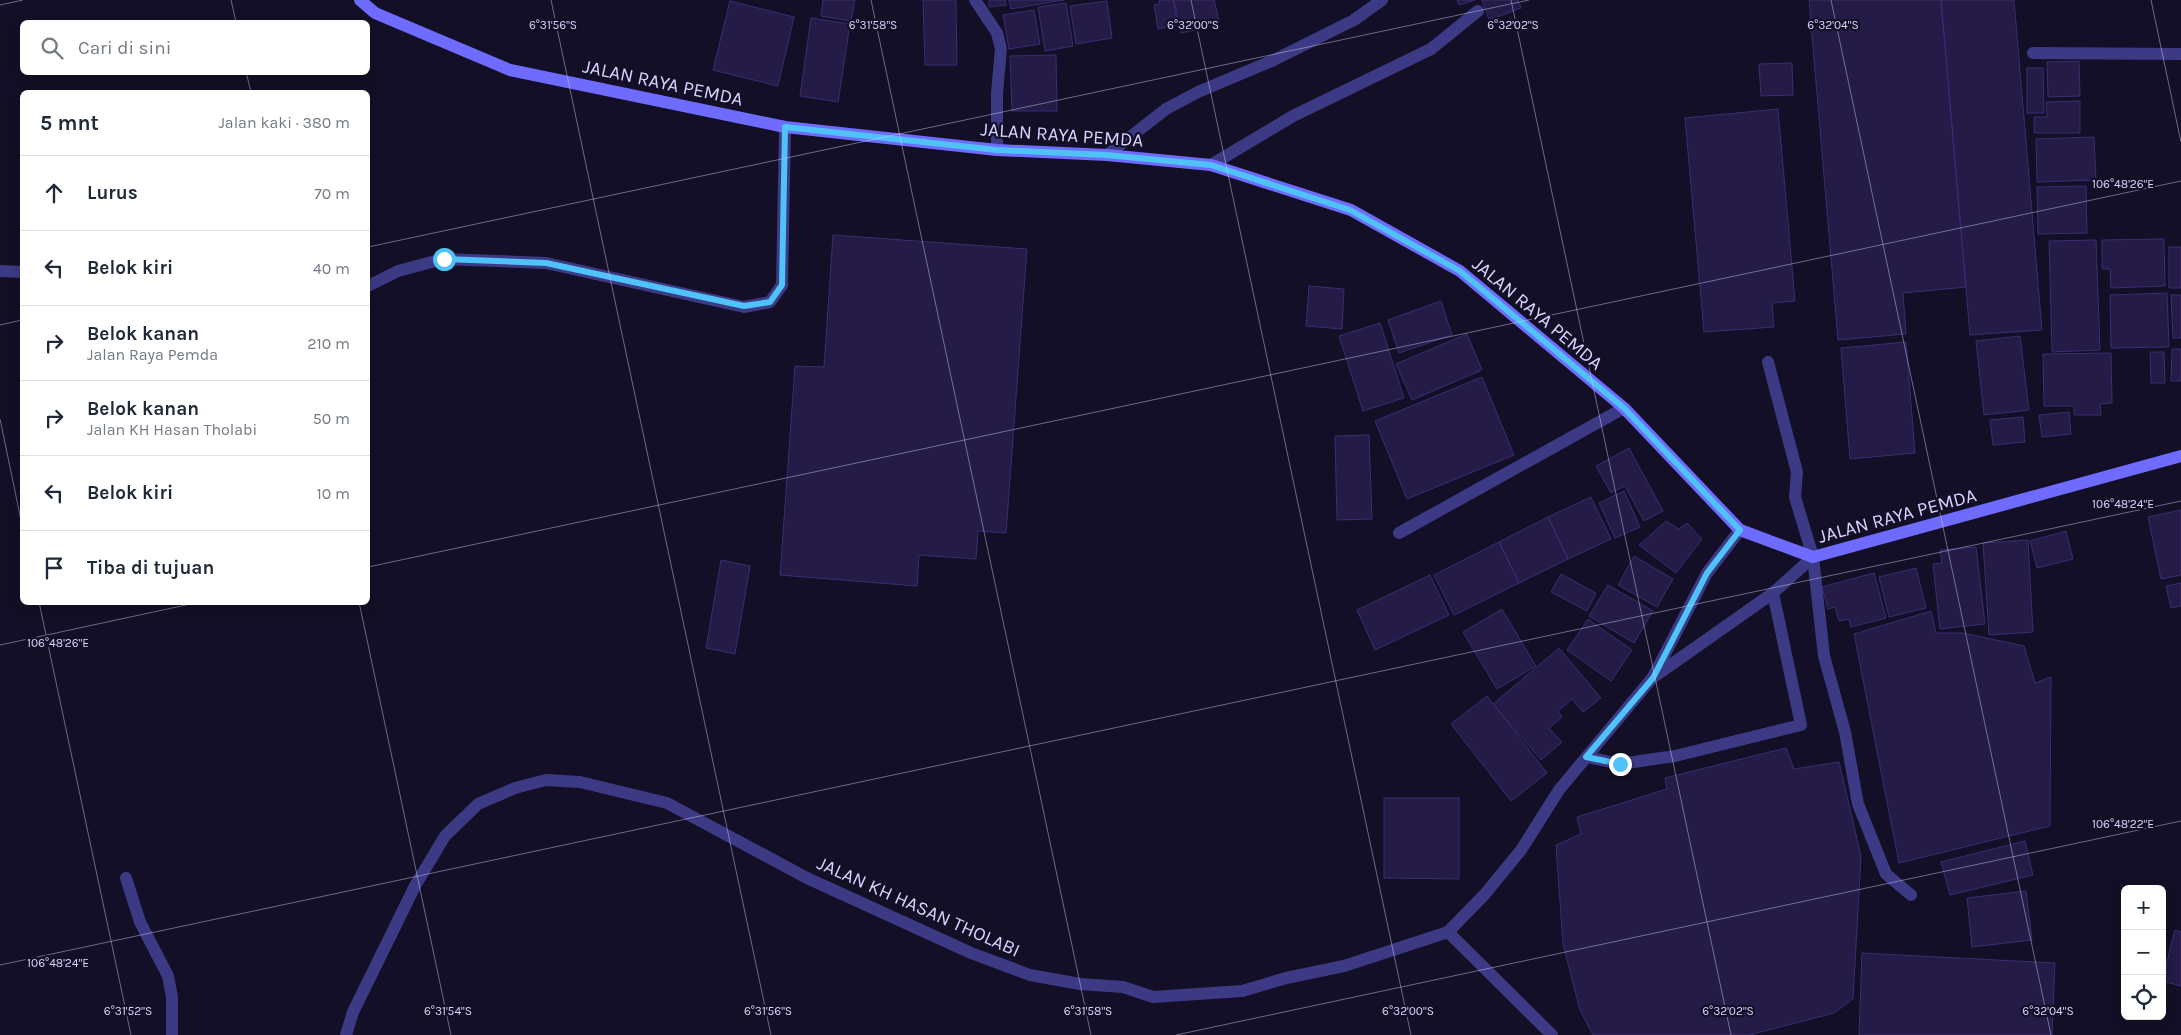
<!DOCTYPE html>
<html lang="id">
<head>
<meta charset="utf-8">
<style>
	body { margin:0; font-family:Karla,sans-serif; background:#f2f2f3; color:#1f2937 }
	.controls { position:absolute; right:15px; bottom:15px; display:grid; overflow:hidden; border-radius:8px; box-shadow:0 2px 12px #0003 }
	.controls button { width:45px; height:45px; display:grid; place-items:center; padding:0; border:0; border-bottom:1px solid #e0e1e3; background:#fff; color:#1f2937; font:25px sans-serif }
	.stop { position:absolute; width:15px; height:15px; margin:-11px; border:4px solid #4fc3f7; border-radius:50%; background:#fff }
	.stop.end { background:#4fc3f7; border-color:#fff; box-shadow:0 1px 5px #0008 }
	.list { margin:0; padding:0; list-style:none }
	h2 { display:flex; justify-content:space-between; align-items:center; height:65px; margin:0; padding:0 20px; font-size:21px }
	h2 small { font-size:16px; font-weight:400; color:#747a83 }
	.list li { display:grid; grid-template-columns:32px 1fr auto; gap:15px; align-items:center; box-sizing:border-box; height:75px; padding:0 20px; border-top:1px solid #e0e1e3 }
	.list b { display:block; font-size:19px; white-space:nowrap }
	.list p { margin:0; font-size:16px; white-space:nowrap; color:#747a83 }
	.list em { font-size:16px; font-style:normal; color:#747a83 }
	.icon { flex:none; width:28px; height:28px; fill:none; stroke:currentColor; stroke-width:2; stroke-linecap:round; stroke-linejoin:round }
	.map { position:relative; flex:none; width:2181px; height:1035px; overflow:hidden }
	.search { position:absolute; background:#fff; box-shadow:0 2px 12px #0003; left:20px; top:20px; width:350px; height:55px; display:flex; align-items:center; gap:12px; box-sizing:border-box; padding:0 18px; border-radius:8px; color:#747a83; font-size:19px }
	.panel { position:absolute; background:#fff; box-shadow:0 2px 12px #0003; left:20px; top:90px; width:350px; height:515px; border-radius:8px }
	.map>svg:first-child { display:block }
	.building { fill:#241b47; stroke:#3b2d73 }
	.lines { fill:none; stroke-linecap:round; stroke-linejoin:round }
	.service { stroke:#3d3a85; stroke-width:12 }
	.minor { stroke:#3d3a85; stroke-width:12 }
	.secondary { stroke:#6f6bff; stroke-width:12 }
	.route { stroke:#4fc3f7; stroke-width:6 }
	.ticks { fill:none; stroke:#d9d4ff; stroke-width:1; stroke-opacity:0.45 }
	.labels { text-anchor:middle; stroke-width:4.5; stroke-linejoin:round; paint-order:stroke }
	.street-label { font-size:19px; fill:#d9d4ff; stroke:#130f26 }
	.ticks-label { font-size:12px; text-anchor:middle; fill:#d9d4ff; stroke:#130f26; stroke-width:4.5; stroke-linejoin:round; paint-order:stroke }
</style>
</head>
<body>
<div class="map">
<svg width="2181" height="1035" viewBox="0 0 2181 1035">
	<rect width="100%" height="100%" fill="#130f26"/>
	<path class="building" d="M823 0H855L851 21 821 16Z
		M923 0H956L957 65H925Z
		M989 0H1005L1006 5 989 7Z
		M1009 0H1064L1011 9Z
		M1159 0H1173L1178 25 1158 29 1154 5 1159 4Z
		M1174 0H1214L1220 25 1181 33Z
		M1457 0H1475L1459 5Z
		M1482 0H1518L1521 8 1489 20Z
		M1809 0H1941L1966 287 1903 293 1906 334 1838 340Z
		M1941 0H2014L2042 330 1970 335Z
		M730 1 794 17 778 86 713 70Z
		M1107 1 1112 38 1076 44 1070 6Z
		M1066 3 1073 46 1045 51 1038 7Z
		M1034 10 1040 44 1009 49 1003 15Z
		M811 18 850 24 838 102 800 96Z
		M1056 55 1057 111H1012L1010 56Z
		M2079 61 2080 96 2048 97 2047 62Z
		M1792 63 1793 95 1761 96 1759 64Z
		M2027 68H2043L2044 113H2027Z
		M2080 101V133H2034V117H2047L2046 102Z
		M1778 109 1795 301 1772 303 1774 327 1704 332 1685 118Z
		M2094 137 2096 180 2037 182 2036 139Z
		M2086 186 2087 233 2038 234 2037 187Z
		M833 235 1027 249 1006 533 978 531 976 559 919 555 917 586 780 575 795 366 824 367Z
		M2164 239 2165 286 2111 288 2110 269H2102V240Z
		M2096 240 2100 350 2052 352 2049 241Z
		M2169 247H2181V288H2169Z
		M1309 286 1344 289 1342 329 1306 326Z
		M2167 293 2169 347 2111 348 2110 295Z
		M2171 295H2181V338H2173Z
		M1441 301 1452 335 1399 353 1388 320Z
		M1380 323 1404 398 1363 411 1339 336Z
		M1467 334 1482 370 1412 400 1396 364Z
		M2020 336 2029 410 1984 415 1976 341Z
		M1906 342 1915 453 1850 459 1841 348Z
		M2172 349H2181V381H2171Z
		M2150 352H2164L2165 383H2151Z
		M2111 353 2112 403 2100 404 2101 415H2074V406H2044L2043 354Z
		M1482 377 1514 455 1407 499 1375 421Z
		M2069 412 2071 434 2042 437 2039 415Z
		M2023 417 2025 442 1993 445 1990 420Z
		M1369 435 1372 519 1337 520 1335 436Z
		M1629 448 1663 511 1644 521 1625 486 1611 493 1596 466Z
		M1624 491 1640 527 1615 538 1599 503Z
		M1591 497 1611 539 1568 559 1548 517Z
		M2181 510V575L2161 579 2148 517Z
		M1548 517 1568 559 1519 583 1499 542Z
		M1666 521 1679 529 1687 523 1702 539 1676 573 1639 545Z
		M2066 531 2073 559 2037 568 2030 541Z
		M2028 540 2033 632 1989 635 1983 543Z
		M1499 542 1519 583 1454 615 1434 575Z
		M1976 547 1985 624 1940 629 1933 564 1942 563 1940 550Z
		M1634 556 1673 579 1657 607 1618 585Z
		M721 560 750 566 735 654 706 648Z
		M1916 568 1926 608 1889 617 1879 577Z
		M1874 573 1886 618 1851 627 1849 619 1839 621 1835 607 1828 609 1822 587Z
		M1561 574 1596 593 1587 611 1551 592Z
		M1430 575 1449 615 1375 650 1357 610Z
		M2181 583V606L2171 608 2166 586Z
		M1608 585 1653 611 1634 643 1589 616Z
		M1502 609 1536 666 1497 689 1463 632Z
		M1931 611 1936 633H1963L2024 646 2035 683 2051 677 2050 826 1899 863 1854 634Z
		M1588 619 1632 650 1611 681 1567 650Z
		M1559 648 1601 698 1583 712 1572 699 1558 711 1562 717 1549 728 1562 742 1541 760 1493 704Z
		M1487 696 1547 773 1511 801 1451 724Z
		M1786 748 1794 769 1839 762 1861 856 1853 999 1834 1013 1749 1035H1593L1580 1010 1563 944 1556 845 1581 834 1577 817 1667 789 1665 778Z
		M1384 798H1459V879L1384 878Z
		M2025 841 2033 875 1950 895 1941 862Z
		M2026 891 2032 940 1972 947 1967 898Z
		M2175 930 2181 932V986L2162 981Z
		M1862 953 2055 963 2052 1035H1859Z"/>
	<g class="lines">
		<path class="service" d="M1107 155 1166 109 1198 92 1274 60 1354 20 1382 0
			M1211 165 1293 116 1431 49 1478 11
			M1768 362 1797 472 1795 497 1813 557 1824 656 1845 732 1858 804 1886 874 1911 895
			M1399 533 1624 408
			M1587 757 1620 764 1675 756 1801 725 1773 593
			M1448 932 1552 1035"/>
		<path class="minor" d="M975 0 997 33 1001 49 997 93V150
			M2033 53 2181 54
			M0 271 22 272
			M368 286 398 271 443 259 546 263 744 307 770 302 782 285 785 127
			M1655 676 1773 593 1813 557
			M126 878 140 922 168 976 172 997V1035
			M346 1035 353 1012 415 886 445 836 478 804 515 788 546 780 580 782 667 803 807 878 971 953 1030 975 1080 984 1123 987 1153 997 1242 991 1286 978 1344 966 1448 932 1485 894 1521 850 1559 790 1653 677 1707 573 1740 530"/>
		<path class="secondary" d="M360 0 375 13 510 70 785 127 997 150 1107 155 1211 165 1351 210 1460 271 1624 408 1740 530 1813 557 2181 456"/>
	</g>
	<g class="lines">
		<path class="route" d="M444 259 546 263 744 306 770 302 782 285 785 127 997 150 1107 155 1211 165 1350 210 1460 271 1624 408 1740 530 1707 573 1653 678 1586 757 1620 764"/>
	</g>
	<path class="ticks" d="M231 0 236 22M551 0 771 1035M871 0 1091 1035M1191 0 1411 1035M1511 0 1731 1035M1831 0 2051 1035M2151 0 2181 142M0 5 23 0M246 72 251 92M368 247 1529 0M0 325 22 320M0 419 22 525M368 567 2181 181M39 602 131 1035M359 602 451 1035M0 645 200 602M0 965 2181 501M1176 1035 2181 821"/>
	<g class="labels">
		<g class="street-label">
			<text transform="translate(663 82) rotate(12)" y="7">JALAN RAYA PEMDA</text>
			<text transform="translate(1062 134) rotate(4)" y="7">JALAN RAYA PEMDA</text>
			<text transform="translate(1538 313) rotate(40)" y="7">JALAN RAYA PEMDA</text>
			<text transform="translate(1897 515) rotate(-15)" y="7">JALAN RAYA PEMDA</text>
			<text transform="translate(919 906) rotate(24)" y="7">JALAN KH HASAN THOLABI</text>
		</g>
	</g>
	<g class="ticks-label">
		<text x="553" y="29">6°31'56"S</text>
		<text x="873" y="29">6°31'58"S</text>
		<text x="1193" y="29">6°32'00"S</text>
		<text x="1513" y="29">6°32'02"S</text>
		<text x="1833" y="29">6°32'04"S</text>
		<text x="2123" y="188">106°48'26"E</text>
		<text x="2123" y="508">106°48'24"E</text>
		<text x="58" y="647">106°48'26"E</text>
		<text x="2123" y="828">106°48'22"E</text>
		<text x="58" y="967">106°48'24"E</text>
		<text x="128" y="1015">6°31'52"S</text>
		<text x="448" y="1015">6°31'54"S</text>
		<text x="768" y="1015">6°31'56"S</text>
		<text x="1088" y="1015">6°31'58"S</text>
		<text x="1408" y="1015">6°32'00"S</text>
		<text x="1728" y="1015">6°32'02"S</text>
		<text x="2048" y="1015">6°32'04"S</text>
	</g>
</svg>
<div class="controls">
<button>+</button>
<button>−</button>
<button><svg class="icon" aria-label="locate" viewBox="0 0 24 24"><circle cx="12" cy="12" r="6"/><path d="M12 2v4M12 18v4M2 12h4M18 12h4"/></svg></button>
</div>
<div class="stop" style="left:444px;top:259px"></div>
<div class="stop end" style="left:1620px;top:764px"></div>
<div class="search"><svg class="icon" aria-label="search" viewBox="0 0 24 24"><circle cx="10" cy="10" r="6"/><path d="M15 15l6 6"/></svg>Cari di sini</div>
<section class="panel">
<h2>5 mnt<small>Jalan kaki · 380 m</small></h2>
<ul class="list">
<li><svg class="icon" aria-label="ahead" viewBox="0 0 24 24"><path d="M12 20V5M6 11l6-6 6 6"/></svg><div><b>Lurus</b></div><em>70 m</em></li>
<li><svg class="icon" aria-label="left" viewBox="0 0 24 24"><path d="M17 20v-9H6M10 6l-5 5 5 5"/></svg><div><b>Belok kiri</b></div><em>40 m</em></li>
<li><svg class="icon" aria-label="right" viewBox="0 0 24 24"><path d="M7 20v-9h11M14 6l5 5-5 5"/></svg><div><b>Belok kanan</b><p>Jalan Raya Pemda</p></div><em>210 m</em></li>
<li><svg class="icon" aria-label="right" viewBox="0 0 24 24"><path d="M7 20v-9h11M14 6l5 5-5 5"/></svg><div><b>Belok kanan</b><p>Jalan KH Hasan Tholabi</p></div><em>50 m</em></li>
<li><svg class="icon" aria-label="left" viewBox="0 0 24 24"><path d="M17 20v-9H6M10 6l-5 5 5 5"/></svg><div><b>Belok kiri</b></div><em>10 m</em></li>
<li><svg class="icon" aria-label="arrive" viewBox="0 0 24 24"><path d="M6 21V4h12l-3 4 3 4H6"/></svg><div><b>Tiba di tujuan</b></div></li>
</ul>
</section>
</div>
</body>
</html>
